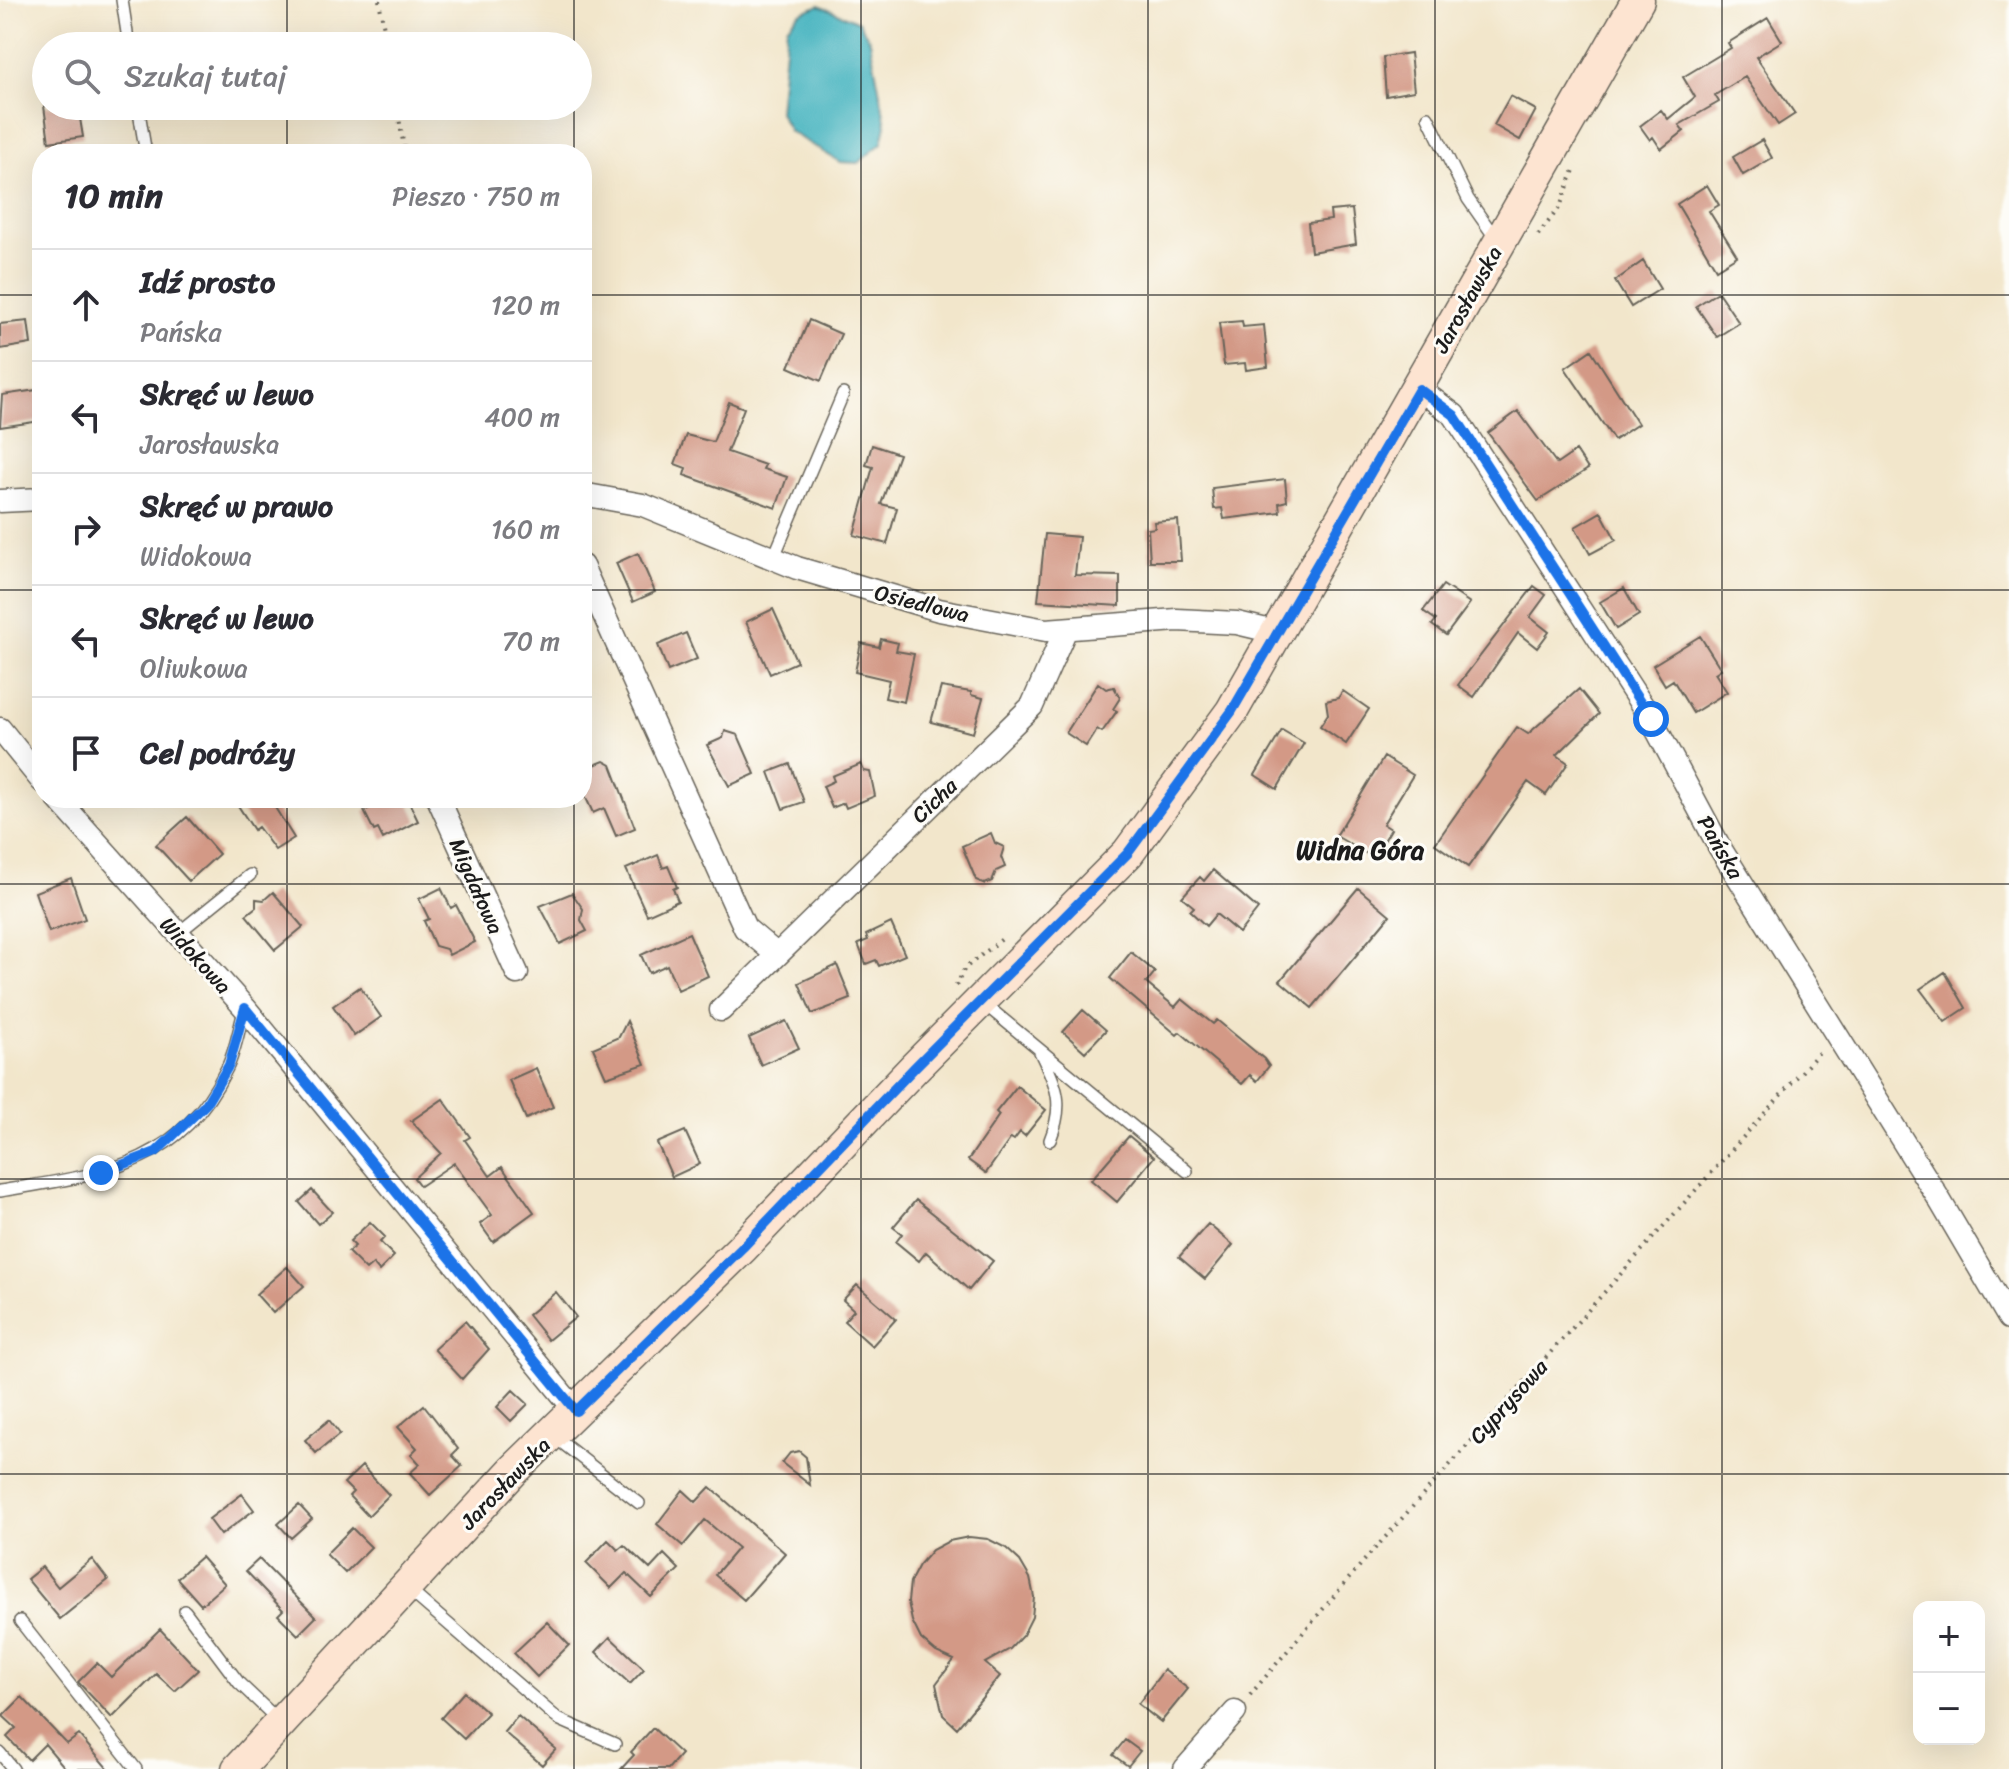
<!DOCTYPE html>
<html lang="pl">
<head>
<meta charset="utf-8">
<style>
	body { margin:0; font-family:Sriracha,sans-serif; background:#f2f2f3; color:#2b2b33 }
	.controls { position:absolute; right:24px; bottom:24px; display:grid; overflow:hidden; border-radius:16px; box-shadow:0 8px 32px #0002 }
	.controls button { width:72px; height:72px; display:grid; place-items:center; padding:0; border:0; border-bottom:2px solid #e1e1e2; background:#fff; color:#2b2b33; font:40px sans-serif }
	.stop { position:absolute; width:24px; height:24px; margin:-18px; border:6px solid #1a73e8; border-radius:50%; background:#fff }
	.stop.end { background:#1a73e8; border-color:#fff; box-shadow:0 2px 8px #0008 }
	.list { margin:0; padding:0; list-style:none }
	h2 { display:flex; justify-content:space-between; align-items:center; height:104px; margin:0; padding:0 32px; font-size:34px }
	h2 small { font-size:26px; font-weight:400; color:#7c7c81 }
	.list li { display:grid; grid-template-columns:52px 1fr auto; gap:24px; align-items:center; box-sizing:border-box; height:112px; padding:0 32px; border-top:2px solid #e1e1e2 }
	.list b { display:block; font-size:30px; white-space:nowrap }
	.list p { margin:0; font-size:26px; white-space:nowrap; color:#7c7c81 }
	.list em { font-size:26px; font-style:normal; color:#7c7c81 }
	.icon { flex:none; width:44px; height:44px; fill:none; stroke:currentColor; stroke-width:2; stroke-linecap:round; stroke-linejoin:round }
	.map { position:relative; flex:none; width:2009px; height:1769px; overflow:hidden }
	.search { position:absolute; background:#fff; box-shadow:0 8px 32px #0002; left:32px; top:32px; width:560px; height:88px; display:flex; align-items:center; gap:20px; box-sizing:border-box; padding:0 28px; border-radius:44px; color:#7c7c81; font-size:30px }
	.panel { position:absolute; background:#fff; box-shadow:0 8px 32px #0002; left:32px; top:144px; width:560px; height:664px; border-radius:32px }
	.map>svg:first-child { display:block }
	.water { fill:#44b3bf; stroke:#30686e; stroke-width:2 }
	.building { fill:#d39986 }
	.lines { fill:none; stroke-linecap:round; stroke-linejoin:round }
	.lane-casing { stroke:#676359; stroke-width:14 }
	.street-casing { stroke:#676359; stroke-width:25 }
	.secondary-casing { stroke:#676359; stroke-width:35 }
	.path { stroke:#676359; stroke-width:4; stroke-dasharray:2 6; stroke-linecap:butt }
	.lane { stroke:#fff; stroke-width:11 }
	.street { stroke:#fff; stroke-width:22 }
	.secondary { stroke:#fde4d1; stroke-width:32 }
	.route { stroke:#1a73e8; stroke-width:10 }
	.grid { fill:none; stroke:#1c1c1c; stroke-width:2; stroke-opacity:0.55 }
	.labels { text-anchor:middle; stroke-width:6; stroke-linejoin:round; paint-order:stroke }
	.street-label { font-size:22px; fill:#1c1c1c; stroke:#fdfcf7 }
	.quarter-label { font-size:26px; font-weight:bold; fill:#1c1c1c; stroke:#fdfcf7 }
</style>
</head>
<body>
<div class="map">
<svg width="2009" height="1769" viewBox="0 0 2009 1769">
	<rect width="100%" height="100%" fill="#fdfcf7"/>
	<filter id="ink" filterUnits="userSpaceOnUse"><feTurbulence type="fractalNoise" baseFrequency=".0125" numOctaves="2"/><feDisplacementMap in="SourceGraphic" scale="16" xChannelSelector="R" yChannelSelector="G"/><feConvolveMatrix kernelMatrix="1 2 1 2 8 2 1 2 1" color-interpolation-filters="sRGB"/></filter>
	<filter id="wash" filterUnits="userSpaceOnUse"><feTurbulence type="fractalNoise" baseFrequency=".006" numOctaves="4" result="noise"/><feDisplacementMap in="SourceGraphic" scale="32" xChannelSelector="R" yChannelSelector="G"/><feGaussianBlur stdDeviation="1.8" result="paint"/><feColorMatrix in="noise" values="0 0 0 0 0 0 0 0 0 0 0 0 0 0 0 0 0 1.4 0 .05"/><feComposite in="paint" operator="in"/></filter>
	<g filter="url(#wash)">
		<rect width="100%" height="100%" fill="#f2e6cb"/>
		<path class="water" d="M819 5 859 22 870 41 886 125 882 143 858 163 840 162 789 131 779 112 787 27 800 13Z"/>
		<g id="blocks">
			<path class="building" d="M1768 18 1782 41 1756 57 1795 114 1778 125 1745 77 1715 95 1719 102 1679 125 1684 131 1661 149 1653 137 1650 140 1640 126 1661 110 1668 119 1695 97 1683 77 1731 48 1728 43Z
				M1410 53 1414 91 1386 96 1383 57Z
				M1510 96 1536 110 1520 140 1494 125Z
				M44 106H78L83 137 49 142Z
				M1762 140 1772 158 1743 175 1733 157Z
				M1707 185 1719 205 1709 211 1737 256 1716 269 1677 204Z
				M1352 209 1356 244 1311 252 1308 223 1331 220 1330 211Z
				M1643 261 1660 289 1631 307 1615 281Z
				M1718 292 1739 323 1717 337 1696 306Z
				M809 320 841 334 821 381 789 367Z
				M28 321 31 344 0 349V324Z
				M1242 321 1243 327 1264 325 1268 367 1246 370 1245 363 1224 365 1219 323Z
				M1591 350 1638 424 1614 440 1565 368Z
				M37 390 41 421 0 427 2 395Z
				M729 402 744 408 727 452 765 465 763 469 787 477 776 508 684 475 686 468 675 464 686 435 713 442Z
				M1518 411 1557 464 1576 451 1588 469 1538 501 1488 433Z
				M872 445 899 454 881 504 897 508 887 544 854 535 873 467 866 465Z
				M1285 479 1287 501 1279 503 1280 512 1224 519 1222 508 1214 509 1212 488Z
				M1601 512 1616 540 1590 554 1575 527Z
				M1178 520 1181 561H1150L1148 529 1155 528 1154 522Z
				M1045 534 1079 537 1075 575 1120 576V606L1038 601Z
				M638 553 655 592 633 602 616 563Z
				M1443 585 1470 603 1446 635 1432 625 1436 620 1423 611Z
				M1534 586 1546 595 1530 617 1549 632 1537 648 1518 633 1474 697 1458 685Z
				M1624 588 1639 615 1616 629 1600 602Z
				M773 609 797 662 770 674 746 622Z
				M686 633 697 659 668 671 658 645Z
				M1700 636 1721 669 1715 673 1727 692 1693 713 1673 680 1665 685 1653 665Z
				M881 639 898 643 896 651 914 654 904 702 885 698 889 680 855 672 861 643 879 647Z
				M1098 683 1106 689 1114 687 1120 698 1113 709 1117 711 1102 732 1097 729 1086 746 1066 733Z
				M941 687 971 692V695L983 698 973 733 931 722Z
				M1579 689 1599 714 1557 755 1568 763 1546 795 1528 782 1468 867 1435 844 1517 727 1528 734Z
				M1343 691 1369 709 1346 744 1320 726 1328 714 1326 701 1338 698Z
				M1282 730 1304 743 1277 789 1255 775Z
				M725 731 738 735 755 774 729 786 707 745 723 738Z
				M1384 757 1413 775 1383 824 1391 829 1374 858 1336 836Z
				M604 761 611 765 635 828 616 836 604 808 593 813 582 789V770Z
				M790 764 804 802 783 809 769 772Z
				M861 764 864 771 870 772 875 796 846 808 844 803 832 808 823 786 834 781 832 776Z
				M233 798H269L294 838 275 850 258 827 254 830Z
				M374 798H407L418 821 383 839 378 829 374 831 364 811 378 804Z
				M187 817 219 854 189 881 156 845Z
				M991 833 995 843 1004 847 1001 857 1005 867 996 871 992 881 985 884 976 880 962 846Z
				M658 855 663 868 668 866 677 887 673 889 678 901 647 915 626 869Z
				M1213 870 1258 909 1239 933 1216 914 1206 926 1190 911 1194 907 1182 897 1200 877 1204 881Z
				M71 878 85 919 49 932 35 892Z
				M441 888 451 908 456 905 475 942 449 955 446 949 435 946 424 921 429 919 419 899Z
				M1358 888 1390 915 1312 1008 1280 981Z
				M273 892 303 927 275 950 246 915 256 907V899L264 900Z
				M572 893 583 909 581 920 587 931 560 944 540 906Z
				M891 923 905 955 879 966 876 960 866 964 858 944 868 940 866 935Z
				M689 933 708 976 678 990 667 965 649 973 641 955Z
				M1131 952 1155 972 1146 983 1175 1007 1182 999 1213 1024 1217 1020 1264 1059 1269 1066 1257 1081 1250 1075 1242 1084 1180 1032 1177 1035 1110 978Z
				M837 965 851 999 812 1014 799 983Z
				M1945 972 1966 1008 1945 1022 1920 989Z
				M360 987 381 1017 354 1036 333 1006Z
				M1083 1010 1106 1030 1085 1052 1063 1032Z
				M627 1021 645 1064 606 1077 593 1048 619 1037Z
				M786 1021 799 1048 761 1065 749 1038Z
				M536 1068 553 1107 526 1119 509 1080Z
				M1017 1086 1046 1110 1025 1136 1020 1132 1014 1140 1011 1138 986 1173 968 1160 999 1115 996 1112Z
				M443 1099 470 1137 465 1140 490 1176 502 1167 534 1212 493 1242 480 1224 492 1215 454 1163 420 1186 414 1178 441 1153 411 1121Z
				M685 1131 700 1164 672 1177 657 1143Z
				M1129 1136 1154 1157 1117 1202 1091 1180Z
				M312 1190 332 1212 318 1224 299 1202Z
				M916 1200 993 1261 969 1290 926 1252 919 1261 896 1242 902 1234 893 1227Z
				M370 1222 385 1237 380 1242 394 1256 379 1271 373 1264 366 1270 348 1252 355 1246 350 1241Z
				M1208 1224 1233 1245 1205 1279 1179 1257Z
				M287 1267 304 1286 273 1313 256 1294Z
				M857 1285 896 1319 872 1346 844 1321 854 1310 843 1300Z
				M556 1292 576 1317 548 1340 528 1315Z
				M465 1321 489 1349 462 1379 434 1349Z
				M513 1390 528 1404 511 1421 497 1407Z
				M424 1405 458 1449 452 1455 462 1466 430 1495 410 1473 420 1464 411 1454 417 1448 398 1427Z
				M329 1420 340 1434 316 1453 305 1440Z
				M799 1451 806 1457 810 1485 782 1463 790 1453Z
				M362 1466 389 1495 368 1516 349 1496 353 1492 344 1483Z
				M710 1487 785 1553 744 1600 715 1575 738 1548 705 1520 683 1546 657 1524 683 1490 696 1502Z
				M242 1494 254 1510 221 1535 209 1519Z
				M299 1505 312 1519 291 1538 278 1524Z
				M352 1528 371 1547 345 1573 326 1554Z
				M969 1537 988 1539 1006 1548 1020 1561 1030 1578 1034 1597 1032 1617 1023 1635 1010 1649 985 1663 1000 1676 957 1728 943 1715 936 1684 954 1660 936 1652 921 1639 912 1621 908 1602 910 1582 919 1565 932 1550 949 1541Z
				M608 1540 618 1550 624 1545 650 1569 664 1554 679 1569 651 1597 626 1573 611 1588 586 1563Z
				M201 1557 225 1584 201 1605 177 1578Z
				M92 1559 108 1580 60 1619 27 1579 42 1567 58 1587Z
				M259 1559 316 1617 298 1635 278 1615 283 1610 246 1571Z
				M547 1622 569 1645 537 1677 514 1653Z
				M160 1629 198 1670 175 1691 156 1674 112 1718 78 1682 97 1663 111 1677Z
				M610 1637 644 1669 630 1684 596 1652Z
				M1164 1670 1188 1689 1161 1722 1138 1704Z
				M464 1692 488 1713 464 1739 441 1718Z
				M22 1697 67 1744 79 1735 108 1769H66L45 1744 29 1760 7 1737 16 1728 3 1716Z
				M518 1716 556 1749 542 1765 504 1732Z
				M653 1728 681 1754 668 1769H621L634 1755 631 1752Z
				M1125 1740 1140 1751 1128 1766 1113 1755Z"/>
		</g>
	</g>
	<g filter="url(#ink)">
		<use href="#blocks" fill-opacity="0" stroke="#676359" stroke-width="2"/>
		<g class="lines">
			<g class="lane-casing">
				<path id="lane" d="M122 0 129 46
					M138 106 146 154
					M1428 117 1468 199 1496 239
					M773 559 843 394
					M177 934 250 875
					M982 1002 1187 1171
					M1040 1052C1057 1087 1065 1103 1050 1140
					M0 1191C99 1174 178 1169 227 1068 236 1050 239 1027 245 1008
					M552 1435 639 1503
					M409 1590 558 1719 615 1744
					M185 1611 239 1683 279 1721
					M20 1621 136 1769
					M0 1753 13 1769"/>
			</g>
			<g class="street-casing">
				<path id="street" d="M1419 389 1454 415 1651 719 1720 848 1939 1199 2009 1318
					M582 494 643 505 797 568 939 610 1046 630 1177 620 1237 623 1275 632
					M0 501 42 499
					M582 566 745 928 776 954
					M0 729 42 781
					M57 798 245 1008 576 1411
					M438 798 517 973
					M721 1010 1032 706 1066 629
					M1185 1769 1235 1712"/>
			</g>
			<g class="secondary-casing">
				<path id="secondary" d="M238 1769 513 1471 743 1247 915 1067 1128 853 1232 711 1638 0"/>
			</g>
			<path class="path" d="M379 0 387 46
				M397 106 405 154
				M1538 235 1560 207 1574 170
				M956 986 965 968 1002 939
				M1250 1695 1363 1562 1822 1049"/>
			<use href="#lane" class="lane"/>
			<use href="#street" class="street"/>
			<use href="#secondary" class="secondary"/>
		</g>
	</g>
	<g class="lines" filter="url(#ink)">
		<path class="route" d="M101 1173 156 1152 206 1104 229 1065 245 1008 576 1411 743 1247 915 1067 1128 853 1232 711 1419 389 1454 415 1651 719"/>
	</g>
	<path class="grid" d="M287 0V46M574 0V46M861 0V1769M1148 0V1769M1435 0V1769M1722 0V1769M287 106V154M574 106V154M0 295H42M582 295H2009M0 590H42M582 590H2009M287 798V1769M574 798V1769M0 884H2009M0 1179H2009M0 1474H2009"/>
	<g class="labels">
		<g class="street-label">
			<text transform="translate(1467 299) rotate(-61)" y="8">Jarosławska</text>
			<text transform="translate(922 603) rotate(14)" y="8">Osiedlowa</text>
			<text transform="translate(934 800) rotate(-44)" y="8">Cicha</text>
			<text transform="translate(1721 847) rotate(60)" y="8">Pańska</text>
			<text transform="translate(477 886) rotate(66)" y="8">Migdałowa</text>
			<text transform="translate(196 955) rotate(48)" y="8">Widokowa</text>
			<text transform="translate(1508 1401) rotate(-48)" y="8">Cyprysowa</text>
			<text transform="translate(505 1483) rotate(-46)" y="8">Jarosławska</text>
		</g>
		<g class="quarter-label">
			<text x="1360" y="859">Widna Góra</text>
		</g>
	</g>
</svg>
<div class="controls">
<button>+</button>
<button>−</button>
</div>
<div class="stop" style="left:1651px;top:719px"></div>
<div class="stop end" style="left:101px;top:1173px"></div>
<div class="search"><svg class="icon" aria-label="search" viewBox="0 0 24 24"><circle cx="10" cy="10" r="6"/><path d="M15 15l6 6"/></svg>Szukaj tutaj</div>
<section class="panel">
<h2>10 min<small>Pieszo · 750 m</small></h2>
<ul class="list">
<li><svg class="icon" aria-label="ahead" viewBox="0 0 24 24"><path d="M12 20V5M6 11l6-6 6 6"/></svg><div><b>Idź prosto</b><p>Pańska</p></div><em>120 m</em></li>
<li><svg class="icon" aria-label="left" viewBox="0 0 24 24"><path d="M17 20v-9H6M10 6l-5 5 5 5"/></svg><div><b>Skręć w lewo</b><p>Jarosławska</p></div><em>400 m</em></li>
<li><svg class="icon" aria-label="right" viewBox="0 0 24 24"><path d="M7 20v-9h11M14 6l5 5-5 5"/></svg><div><b>Skręć w prawo</b><p>Widokowa</p></div><em>160 m</em></li>
<li><svg class="icon" aria-label="left" viewBox="0 0 24 24"><path d="M17 20v-9H6M10 6l-5 5 5 5"/></svg><div><b>Skręć w lewo</b><p>Oliwkowa</p></div><em>70 m</em></li>
<li><svg class="icon" aria-label="arrive" viewBox="0 0 24 24"><path d="M6 21V4h12l-3 4 3 4H6"/></svg><div><b>Cel podróży</b></div></li>
</ul>
</section>
</div>
</body>
</html>
